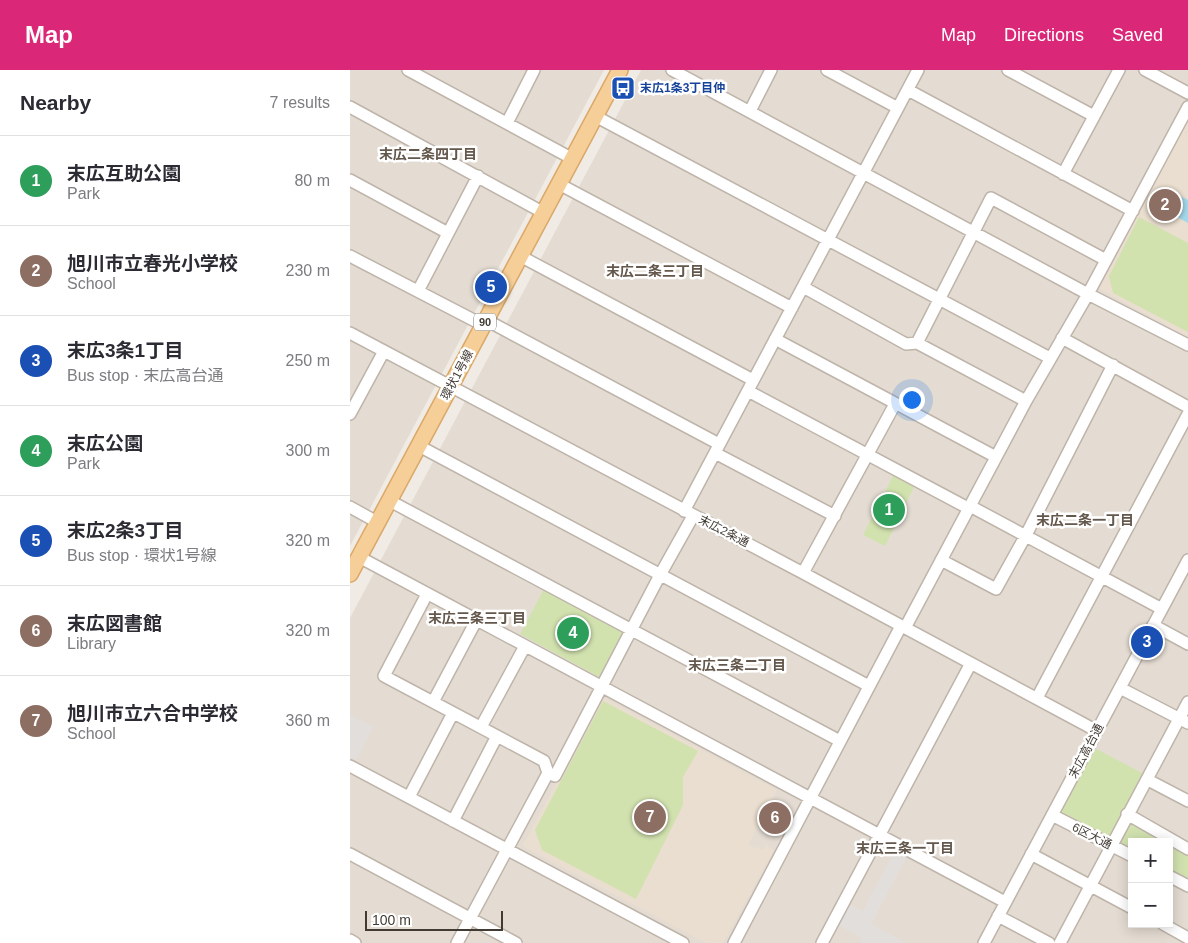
<!DOCTYPE html>
<html lang="en">
<head>
<meta charset="utf-8">
<style>
	body { margin:0; font-family:Helvetica,"Noto Sans JP",sans-serif; background:#f7f7f7; color:#2b2b33 }
	.controls { position:absolute; right:15px; bottom:15px; display:grid; overflow:hidden; border-radius:0px; box-shadow:0 2px 12px #0003 }
	.controls button { width:45px; height:45px; display:grid; place-items:center; padding:0; border:0; border-bottom:1px solid #e1e1e2; background:#fff; color:#2b2b33; font:25px sans-serif }
	.scale { position:absolute; left:15px; bottom:12px; width:138px; box-sizing:border-box; padding-left:5px; border:2px solid #423b34; border-top:0; font-size:14px; line-height:18px; white-space:nowrap; color:#423b34; -webkit-text-stroke:4px #fff; paint-order:stroke }
	.you { position:absolute; left:561px; top:329px; width:18px; height:18px; margin:-12px; border:4px solid #fff; border-radius:50%; background:#1a73e8; box-shadow:0 0 0 8px #1a73e833 }
	.badge { display:grid; place-items:center; width:32px; height:32px; border-radius:50%; background:#db2777; color:#fff; font-size:16px; font-weight:700 }
	.pin { position:absolute; translate:-50% -50%; border:2px solid #fff; box-shadow:0 1px 5px #0006 }
	.list { margin:0; padding:0; list-style:none }
	h2 { display:flex; justify-content:space-between; align-items:center; height:65px; margin:0; padding:0 20px; font-size:21px }
	h2 small { font-size:16px; font-weight:400; color:#7c7c81 }
	.list li { display:grid; grid-template-columns:32px 1fr auto; gap:15px; align-items:center; box-sizing:border-box; height:90px; padding:0 20px; border-top:1px solid #e1e1e2 }
	.list b { display:block; font-size:19px; white-space:nowrap }
	.list p { margin:0; font-size:16px; white-space:nowrap; color:#7c7c81 }
	.list em { font-size:16px; font-style:normal; color:#7c7c81 }
	.map { position:relative; flex:none; width:838px; height:873px; overflow:hidden }
	header { display:flex; align-items:center; gap:30px; box-sizing:border-box; height:70px; padding:0 25px; background:#db2777; color:#fff }
	header strong { font-size:24px }
	nav { display:flex; gap:28px; margin-inline-start:auto; font-size:18px }
	main { display:flex }
	aside { flex:1; background:#fff }
	.map>svg:first-child { display:block }
	.residential { fill:#e4dcd2; fill-rule:evenodd }
	.education { fill:#e9decf }
	.green { fill:#d2e2af }
	.parking { fill:#e1dedc }
	.water { fill:#a3d7ea }
	.lines { fill:none; stroke-linecap:round; stroke-linejoin:round }
	.minor-casing { stroke:#beb4aa; stroke-width:14 }
	.major-casing { stroke:#daa869; stroke-width:18 }
	.minor { stroke:#fff; stroke-width:11 }
	.major { stroke:#f6ce97; stroke-width:15 }
	.labels { text-anchor:middle; stroke-width:5; stroke-linejoin:round; paint-order:stroke }
	.shield { fill:#fff; stroke:#7b7671; stroke-width:1 }
	.shield-label { font-size:11px; font-weight:bold; fill:#423b34 }
	.transit-label { font-size:12px; font-weight:bold; fill:#164399; stroke:#fff; text-anchor:start }
	.street-label { font-size:12px; fill:#423b34; stroke:#fff }
	.neighbourhood-label { font-size:14px; font-weight:bold; fill:#64574c; stroke:#fff }
</style>
</head>
<body>
<header>
<strong>Map</strong>
<nav><a>Map</a><a>Directions</a><a>Saved</a></nav>
</header>
<main>
<aside>
<h2>Nearby<small>7 results</small></h2>
<ul class="list">
<li><span class="badge" style="background:#2e9e5b">1</span><div><b>末広互助公園</b><p>Park</p></div><em>80 m</em></li>
<li><span class="badge" style="background:#8d6e63">2</span><div><b>旭川市立春光小学校</b><p>School</p></div><em>230 m</em></li>
<li><span class="badge" style="background:#1a4fb4">3</span><div><b>末広3条1丁目</b><p>Bus stop · 末広高台通</p></div><em>250 m</em></li>
<li><span class="badge" style="background:#2e9e5b">4</span><div><b>末広公園</b><p>Park</p></div><em>300 m</em></li>
<li><span class="badge" style="background:#1a4fb4">5</span><div><b>末広2条3丁目</b><p>Bus stop · 環状1号線</p></div><em>320 m</em></li>
<li><span class="badge" style="background:#8d6e63">6</span><div><b>末広図書館</b><p>Library</p></div><em>320 m</em></li>
<li><span class="badge" style="background:#8d6e63">7</span><div><b>旭川市立六合中学校</b><p>School</p></div><em>360 m</em></li>
</ul>
</aside>
<div class="map">
<svg width="838" height="873" viewBox="0 0 838 873">
	<rect width="100%" height="100%" fill="#f0ebe4"/>
	<path class="residential" d="M0 0H254L0 476Z
		M291 0H838V873H0V548ZM782 772H819V854H782Z"/>
	<path class="education" d="M838 51V267L748 218Z
		M254 628 427 720 399 774 406 779 408 777 413 780 416 775 424 780 373 873H356L174 777 173 775 251 629Z"/>
	<path class="green" d="M789 147 838 173V262L763 223 759 206Z
		M544 404 565 415 535 476 513 465Z
		M194 519 276 562 251 608 170 564Z
		M253 631 348 681 333 707V735L286 829 192 780 185 760Z
		M739 675 794 704 773 741 838 779V816L819 806V772H782V786L702 745Z"/>
	<path class="parking" d="M0 645 23 657 6 690 0 687Z
		M544 782 556 788 521 854 556 873H510L512 868 488 855 499 834 513 841Z"/>
	<path class="water" d="M824 123 838 130V153L815 140Z"/>
	<g class="lines">
		<g class="minor-casing">
			<path id="minor" d="M58 0 223 89
				M322 0 738 224 838 275
				M477 0 548 38
				M658 0 744 46
				M795 0 838 23
				M558 20 783 141
				M0 37 194 143
				M400 41 421 0
				M245 46 700 288
				M157 53 184 0
				M713 104 769 0
				M0 110 98 163
				M209 114 442 238
				M0 186 133 255
				M170 186 403 310
				M453 217 556 274 567 273 641 128 756 190
				M68 221 128 106
				M136 250 369 374
				M0 263 453 503 747 661
				M712 268 838 337
				M425 269 646 387
				M567 273 676 331
				M398 321 618 438
				M0 344 34 281
				M69 376 519 616
				M365 383 485 446
				M40 431 490 671
				M620 436 812 539
				M0 437 27 452
				M334 441 568 0
				M9 487 655 832
				M591 490 646 519 676 465 763 295
				M453 503 545 334
				M77 524 34 606 194 691 198 703 107 873
				M803 555 838 574
				M555 558 676 331 738 224 838 37
				M770 618 838 653
				M687 628 838 344
				M83 632 126 551
				M131 657 175 576
				M0 696 333 873
				M198 703 205 706 310 505 343 446
				M798 710 838 731
				M59 727 103 643
				M777 744 838 779
				M702 745 782 786
				M103 751 147 666
				M0 784 166 873
				M681 784 782 838
				M819 806 838 816
				M648 846 699 873
				M813 854 838 868
				M0 870 5 873
				M384 873 551 556
				M472 873 621 593
				M634 873 838 490
				M710 873 838 632"/>
		</g>
		<g class="major-casing">
			<path id="major" d="M0 504 270 0"/>
		</g>
		<use href="#minor" class="minor"/>
		<use href="#major" class="major"/>
	</g>
	<defs>
		<g id="bus-square" transform="scale(1.25)"><rect x="-9" y="-9" width="18" height="18" rx="4" fill="#1a4fb4" stroke="#fff"/><path d="M-5-6H5V4H4V6H2V4H-2V6H-4V4H-5ZM-3.5-4V0h7V-4ZM-3.5 1.2v1.5H-2V1.2ZM2 1.2v1.5H3.5V1.2Z" fill="#fff"/></g>
	</defs>
	<g fill-rule="evenodd">
		<use href="#bus-square" x="273" y="18"/>
	</g>
	<g class="labels">
		<rect class="shield" x="124" y="243.5" width="22" height="17" rx="4"/>
		<g class="shield-label">
			<text x="135" y="256">90</text>
		</g>
		<g class="transit-label">
			<text x="290" y="22">末広1条3丁目仲</text>
		</g>
		<g class="street-label">
			<text transform="translate(107 305) rotate(-62)" y="4">環状1号線</text>
			<text transform="translate(374 461) rotate(27)" y="4">末広2条通</text>
			<text transform="translate(736 681) rotate(-62)" y="4">末広高台通</text>
			<text transform="translate(742 766) rotate(27)" y="4">6区大通</text>
		</g>
		<g class="neighbourhood-label">
			<text x="78" y="89">末広二条四丁目</text>
			<text x="305" y="206">末広二条三丁目</text>
			<text x="735" y="455">末広二条一丁目</text>
			<text x="127" y="553">末広三条三丁目</text>
			<text x="387" y="600">末広三条二丁目</text>
			<text x="555" y="783">末広三条一丁目</text>
		</g>
	</g>
</svg>
<div class="controls">
<button>+</button>
<button>−</button>
</div>
<div class="scale">100 m</div>
<div class="you"></div>
<div class="pin badge" style="left:539px;top:440px;background:#2e9e5b">1</div>
<div class="pin badge" style="left:815px;top:135px;background:#8d6e63">2</div>
<div class="pin badge" style="left:797px;top:572px;background:#1a4fb4">3</div>
<div class="pin badge" style="left:223px;top:563px;background:#2e9e5b">4</div>
<div class="pin badge" style="left:141px;top:217px;background:#1a4fb4">5</div>
<div class="pin badge" style="left:425px;top:748px;background:#8d6e63">6</div>
<div class="pin badge" style="left:300px;top:747px;background:#8d6e63">7</div>
</div>
</main>
</body>
</html>
